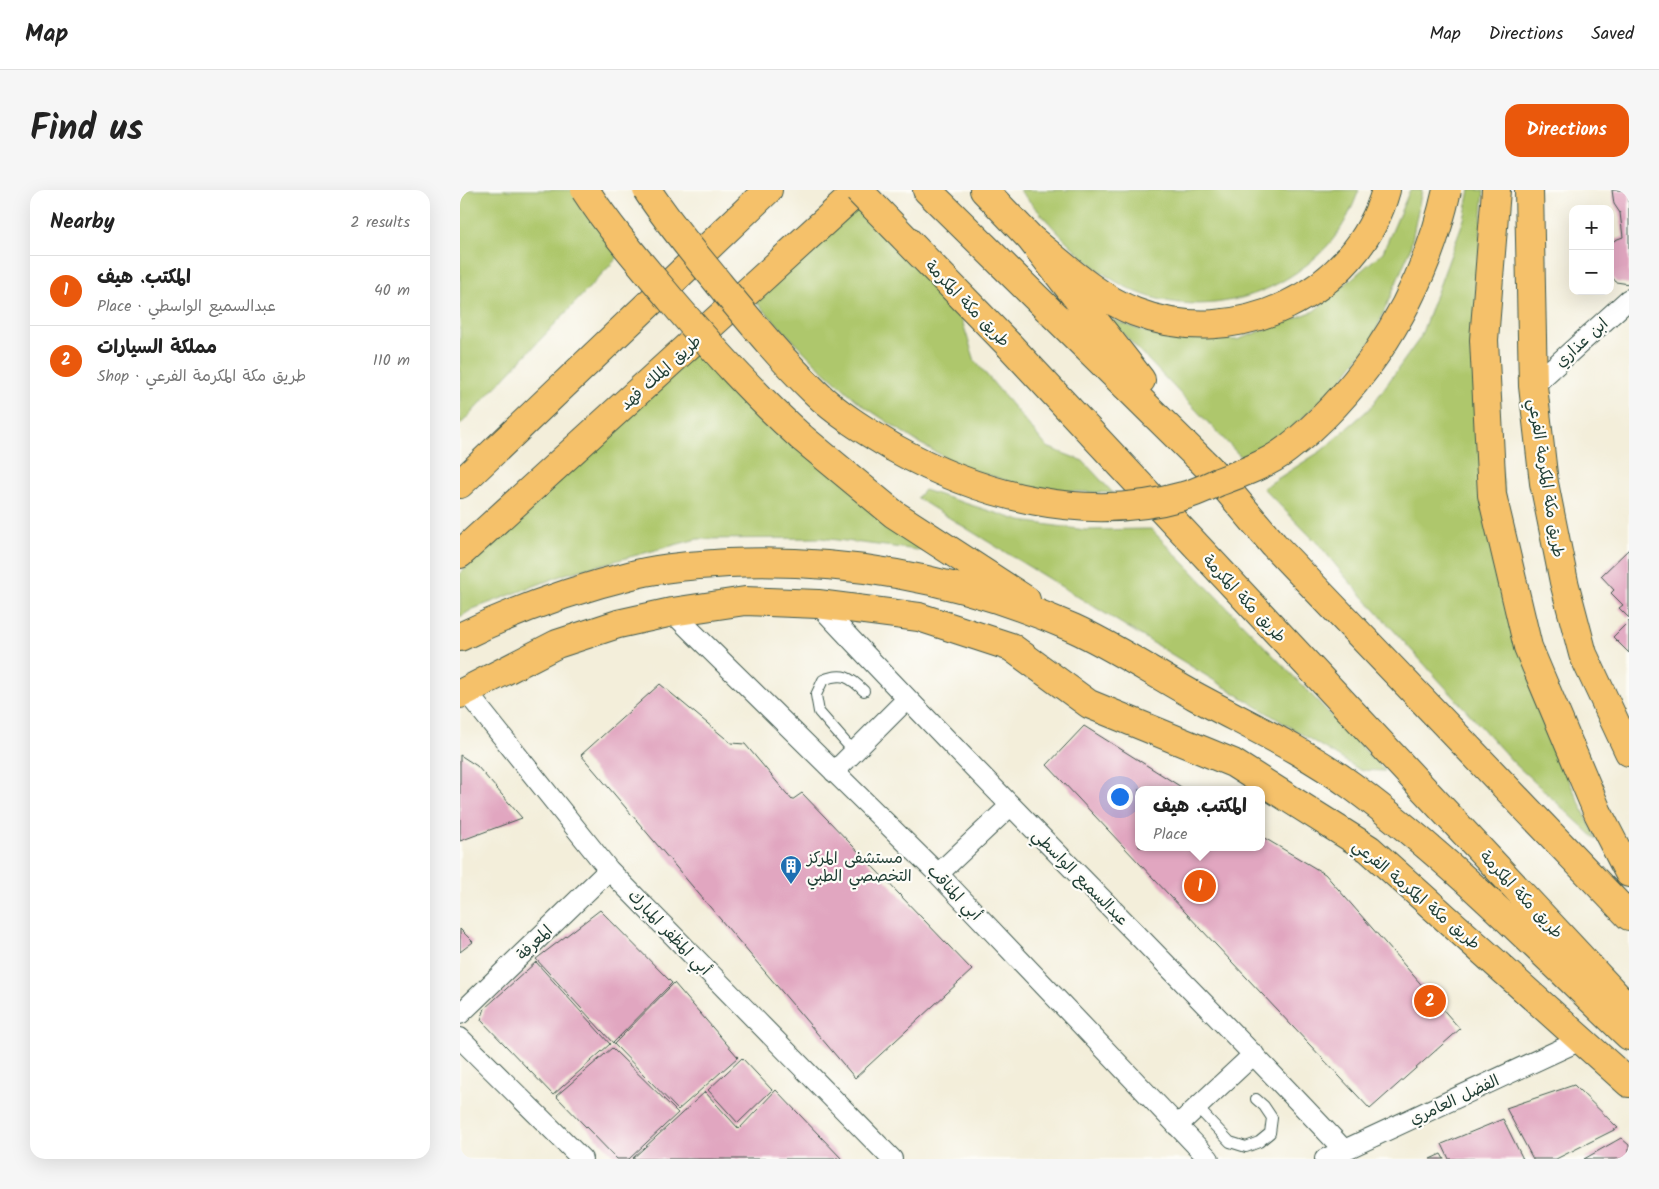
<!DOCTYPE html>
<meta charset="utf-8">
<style>
body{margin:0;font-family:Kalam,"Playpen Sans Arabic",sans-serif;background:#f6f6f6;color:#222}
.controls{position:absolute;right:15px;top:15px;display:grid;overflow:hidden;border-radius:10px;box-shadow:0 5px 20px #0002}
.controls button{width:45px;height:45px;display:grid;place-items:center;padding:0;border:0;border-bottom:1px solid #e0e0e0;background:#fff;color:#222;font:25px sans-serif}
.you{position:absolute;left:659px;top:606px;width:18px;height:18px;margin:-12px;border:4px solid #fff;border-radius:50%;background:#1a73e8;box-shadow:0 0 0 8px #1a73e833}
.badge{display:grid;place-items:center;width:32px;height:32px;border-radius:50%;background:#ea580c;color:#fff;font-size:16px;font-weight:700}
.pin{position:absolute;translate:-50% -50%;border:2px solid #fff;box-shadow:0 1px 5px #0006}
.popup{position:absolute;left:675px;top:596px;width:130px;height:65px;box-sizing:border-box;display:grid;place-content:center;border-radius:10px;background:#fff;filter:drop-shadow(0 1px 4px #0005);font-size:16px;white-space:nowrap;color:#767676}
.popup b{font-size:19px;color:#222}
.popup::after{content:'';position:absolute;left:50%;top:100%;margin-left:-10px;border:10px solid transparent;border-top-color:#fff}
.list{margin:0;padding:0;list-style:none}
h2{display:flex;justify-content:space-between;align-items:center;height:65px;margin:0;padding:0 20px;font-size:21px}
h2 small{font-size:16px;font-weight:400;color:#767676}
.list li{display:grid;grid-template-columns:32px 1fr auto;gap:15px;align-items:center;box-sizing:border-box;height:70px;padding:0 20px;border-top:1px solid #e0e0e0}
.list b{display:block;font-size:19px;white-space:nowrap}
.list p{margin:0;font-size:16px;white-space:nowrap;color:#767676}
.list em{font-size:16px;font-style:normal;color:#767676}
.map{position:relative;flex:none;width:1169px;height:969px;overflow:hidden;border-radius:15px}
header{display:flex;align-items:center;gap:30px;box-sizing:border-box;height:70px;padding:0 25px;background:#fff;border-bottom:1px solid #e0e0e0}
header strong{font-size:24px}
nav{display:flex;gap:28px;margin-inline-start:auto;font-size:18px}
.intro{display:flex;align-items:center;justify-content:space-between;box-sizing:border-box;height:120px;padding:0 30px}
h1{margin:0;font-size:35px}
.button{padding:12px 22px;border-radius:15px;background:#ea580c;color:#fff;font-size:18px;font-weight:700}
main{display:flex;gap:30px;padding:0 30px}
aside{flex:1;background:#fff;border-radius:15px;box-shadow:0 5px 20px #0002}
.map>svg:first-child{display:block}
</style>
<header>
<strong>Map</strong>
<nav><a>Map</a><a>Directions</a><a>Saved</a></nav>
</header>
<div class="intro"><h1>Find us</h1><a class="button">Directions</a></div>
<main>
<aside>
<h2>Nearby<small>2 results</small></h2>
<ul class="list">
<li><span class="badge">1</span><div><b>المكتب. هيف</b><p>Place · عبدالسميع الواسطي</p></div><em>40 m</em></li>
<li><span class="badge">2</span><div><b>مملكة السيارات</b><p>Shop · طريق مكة المكرمة الفرعي</p></div><em>110 m</em></li>
</ul>
</aside>
<div class="map">
<svg width="1169" height="969" viewBox="0 0 1169 969">
<rect width="100%" height="100%" fill="#fdfcf7"/>
<filter id="ink" filterUnits="userSpaceOnUse"><feTurbulence type="fractalNoise" baseFrequency=".02" numOctaves="2"/><feDisplacementMap in="SourceGraphic" scale="10" xChannelSelector="R" yChannelSelector="G"/><feConvolveMatrix kernelMatrix="1 2 1 2 8 2 1 2 1" color-interpolation-filters="sRGB"/></filter>
<filter id="wash" filterUnits="userSpaceOnUse"><feTurbulence type="fractalNoise" baseFrequency=".0096" numOctaves="4" result="noise"/><feDisplacementMap in="SourceGraphic" scale="20" xChannelSelector="R" yChannelSelector="G"/><feGaussianBlur stdDeviation="1.12" result="paint"/><feColorMatrix in="noise" values="0 0 0 0 0 0 0 0 0 0 0 0 0 0 0 0 0 1.4 0 .05"/><feComposite in="paint" operator="in"/></filter>
<g filter="url(#wash)">
<rect width="100%" height="100%" fill="#f3eeda"/>
<path fill="#aec76c" stroke="#668250" d="M0,0h113l45,67 -158,168z
M559,0h340c-7,19 -16,38 -29,53 -52,58 -138,80 -208,42 -41,-22 -72,-62 -103,-95z
M950,0h12l-12,60 -38,90 -36,47 -50,46 -45,24 -133,-139 51,19 78,3 77,-29 69,-59z
M1010,0h14l-8,101 57,401 23,61 41,87 -84,-78 -166,-183 -26,-32 -58,-59 58,-37 49,-43 50,-70 44,-119z
M400,18l100,106 15,47 72,86 36,14 30,32 -77,-3 -73,-23 -44,-24 -57,-38 -47,-42 -64,-66z
M232,159l55,52 195,152 -121,-15 -124,1 -131,35 -93,35 -13,8v-44z
M464,300l97,31 64,9 66,-1 234,242 -25,-1 -443,-272z"/>
<g id="blocks">
<path fill="#e1a6c0" d="M1152,0h17v94l-13,-2 -6,-8v-29l5,-5 8,-3 -3,-24 -6,-9z
M1169,359v69l-10,-10 4,-3 -12,-12 3,-3 -13,-14z
M1169,431v32l-16,-16z
M200,494l71,59 14,1 47,56 10,-7 170,177 -117,108 -274,-323z
M624,536l102,64h-47v57h122v-11l64,38 135,155 -90,80 -323,-344z
M0,565l17,11 45,52 -62,23z
M140,720l72,73 -59,60 -77,-84z
M0,739l13,13 -13,10z
M76,772l74,82 -57,51 -72,-75 4,-12z
M214,793l64,74 -60,53 -64,-66z
M152,858l66,65 -49,46h-12l-61,-63z
M282,868l30,32 -34,33 -30,-33z
M1114,895l44,43 -62,31h-23l-27,-51z
M316,900l66,69h-210l73,-67 34,37z
M1043,929l20,40h-74l-7,-15z
M1161,948l8,7v14h-45z
M981,964l3,5h-14z"/>
</g>
</g>
<g filter="url(#ink)">
<use href="#blocks" fill-opacity="0" stroke="#3f584d" stroke-width="1"/>
<g fill="none" stroke-linecap="round" stroke-linejoin="round">
<g stroke="#3f584d" stroke-width="12">
<path id="service" d="M394,562l-35,-40 -3,-17 7,-15c20,-8 27,-3 41,11
M737,917l33,35 16,5 13,-5 11,-9 2,-15 -8,-12 -8,-7"/>
</g>
<g stroke="#3f584d" stroke-width="22">
<path id="minor" d="M1073,196l96,-87
M358,414c172,185 353,361 526,546
M212,422l266,262 271,285
M5,500l144,180 283,289
M374,582l72,-72
M478,684l72,-68
M0,824l149,-144
M0,848l122,121
M717,936l77,-72
M865,969l258,-120"/>
</g>
<g stroke="#3f584d" stroke-width="30">
<path id="primary" d="M1069,0l4,196 11,97 20,99 19,72 46,98
M0,504l97,-50 61,-20 54,-12 73,-11 73,3 101,13 92,30 78,57 144,59 136,86 260,234"/>
</g>
<g stroke="#3f584d" stroke-width="30">
<path id="motorway" d="M467,0l282,278 65,77 355,371
M524,0l46,48 111,142
M1036,0l-12,150 8,155 36,152 70,166 31,60
M570,48c33,27 65,58 105,74 100,39 222,-17 251,-122
M550,156l619,663
M341,247l93,77 132,86
M0,294l308,-294
M0,364l399,-364
M0,447c55,-27 115,-48 176,-63 29,-7 62,-9 92,-11 119,-5 236,17 345,65 42,19 82,46 122,68 53,29 108,54 157,90 100,74 187,164 277,250"/>
</g>
<use href="#service" stroke="#fff" stroke-width="10"/>
<use href="#minor" stroke="#fff" stroke-width="20"/>
<use href="#primary" stroke="#f5c16b" stroke-width="28"/>
<use href="#motorway" stroke="#f5c16b" stroke-width="28"/>
<g stroke="#3f584d" stroke-width="30" stroke-linecap="butt">
<path id="motorway-bridge" d="M125,0c26,40 57,75 87,111 41,48 82,94 129,136
M187,0c22,34 48,64 73,95 30,36 61,74 94,106 23,23 53,41 80,57 86,48 191,76 289,48 12,-3 24,-9 35,-14 22,-8 50,-18 69,-33 35,-27 64,-59 89,-95 34,-50 58,-105 71,-164
M398,0l152,156"/>
</g>
<use href="#motorway-bridge" stroke="#f5c16b" stroke-width="28"/>
</g>
</g>
<defs>
<g id="building-pin" transform="scale(1.125)"><path d="M0 17L-7.5 6A9.5 9.5 0 1 1 7.5 6Z" fill="#1f6fb2" stroke="#fdfcf7"/><path d="M-4-6H4V6H1V3H-1V6H-4ZM-2.5-4.3h1.7v1.8h-1.7ZM.8-4.3h1.7v1.8H.8ZM-2.5-1h1.7V.8h-1.7ZM.8-1h1.7V.8H.8Z" fill="#fff"/></g>
</defs>
<g fill-rule="evenodd">
<use href="#building-pin" x="331" y="676"/>
</g>
<g text-anchor="middle" stroke-width="4.5" stroke-linejoin="round" paint-order="stroke">
<g font-size="16" fill="#1f3d34" stroke="#fdfcf7">
<text transform="translate(508 113) rotate(46)" y="6">طريق مكة المكرمة</text>
<text transform="translate(1121 152) rotate(-42)" y="6">ابن عذاري</text>
<text transform="translate(200 182) rotate(-42)" y="6">طريق الملك فهد</text>
<text transform="translate(1087 288) rotate(81)" y="6">طريق مكة المكرمة الفرعي</text>
<text transform="translate(785 408) rotate(47)" y="6">طريق مكة المكرمة</text>
<text transform="translate(621 687) rotate(45)" y="6">عبدالسميع الواسطي</text>
<text transform="translate(495 702) rotate(46)" y="6">أبي المناقب</text>
<text transform="translate(957 704) rotate(40)" y="6">طريق مكة المكرمة الفرعي</text>
<text transform="translate(1062 704) rotate(47)" y="6">طريق مكة المكرمة</text>
<text transform="translate(210 742) rotate(46)" y="6">أبي المظفر المبارك</text>
<text transform="translate(74 752) rotate(-44)" y="6">المعرفة</text>
<text transform="translate(994 909) rotate(-25)" y="6">الفضل العامري</text>
</g>
<g font-size="16" fill="#1f3d34" stroke="#fdfcf7" text-anchor="start">
<text x="347" y="673">مستشفى المركز<tspan x="347" dy="18">التخصصي الطبي</tspan></text>
</g>
</g>
</svg>
<div class="controls">
<button>+</button>
<button>−</button>
</div>
<div class="you"></div>
<div class="pin badge" style="left:740px;top:696px">1</div>
<div class="popup"><b>المكتب. هيف</b>Place</div>
<div class="pin badge" style="left:970px;top:811px">2</div>
</div>
</main>
